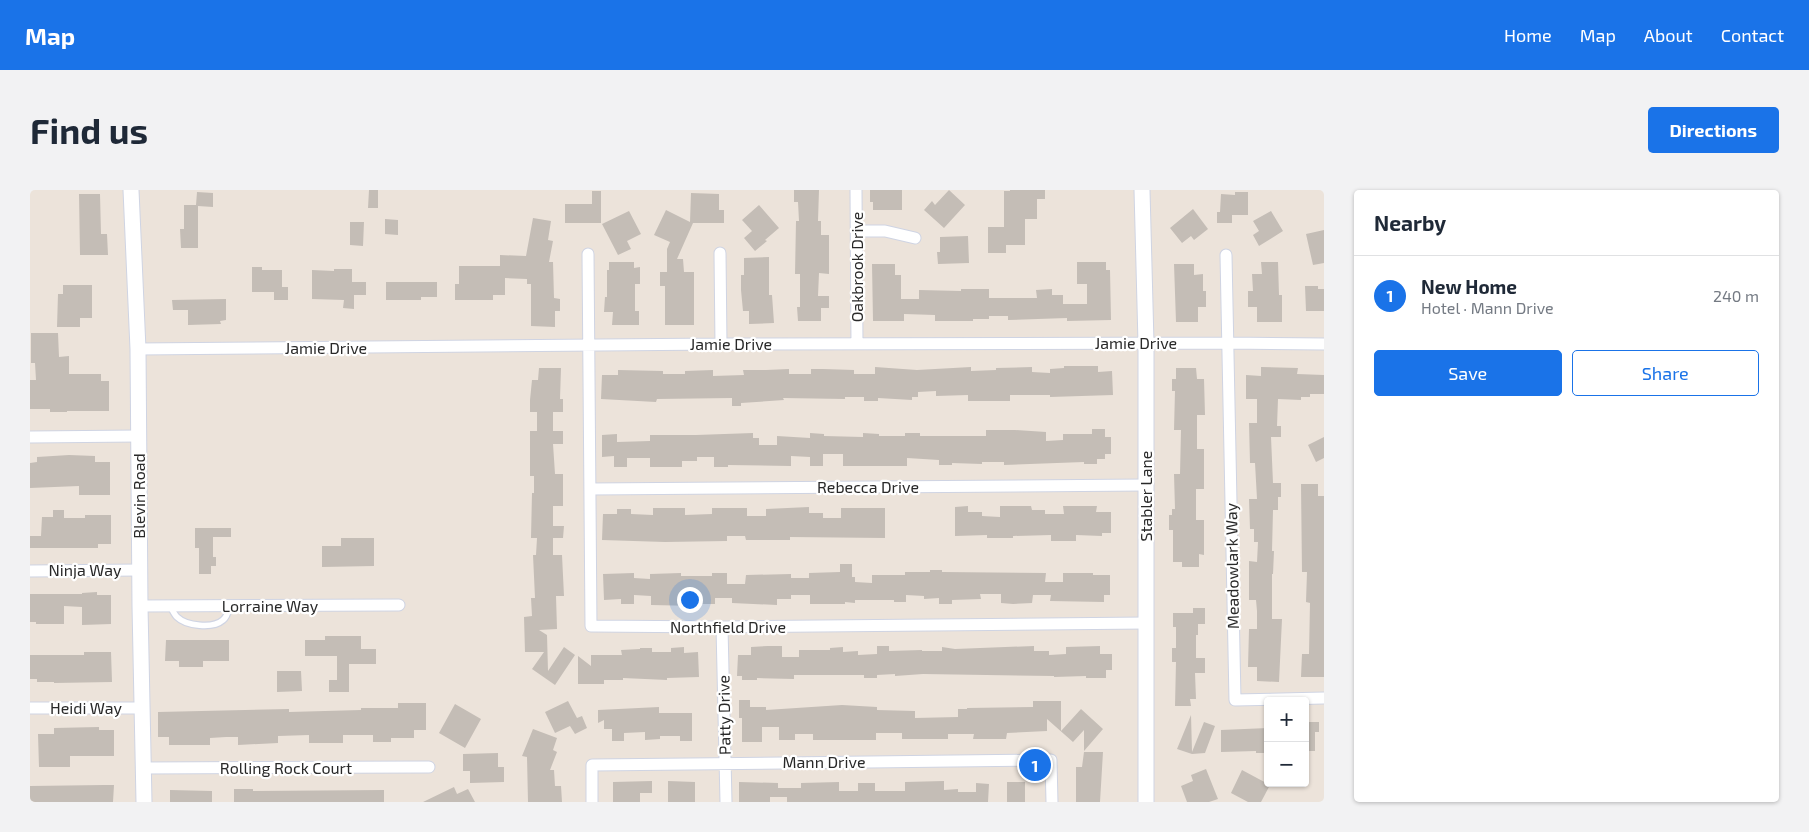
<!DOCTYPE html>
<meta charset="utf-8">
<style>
body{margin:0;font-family:"Exo 2",sans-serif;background:#f2f2f3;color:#1f2937}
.controls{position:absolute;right:15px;bottom:15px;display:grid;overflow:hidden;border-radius:5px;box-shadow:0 1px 4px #0004}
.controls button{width:45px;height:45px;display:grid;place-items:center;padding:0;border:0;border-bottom:1px solid #e0e1e3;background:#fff;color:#1f2937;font:25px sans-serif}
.you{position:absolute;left:659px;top:409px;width:18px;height:18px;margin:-12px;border:4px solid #fff;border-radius:50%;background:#1a73e8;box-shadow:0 0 0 8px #1a73e833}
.badge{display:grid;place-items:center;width:32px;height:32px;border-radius:50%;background:#1a73e8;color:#fff;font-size:16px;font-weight:700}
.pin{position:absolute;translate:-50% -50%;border:2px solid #fff;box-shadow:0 1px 5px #0006}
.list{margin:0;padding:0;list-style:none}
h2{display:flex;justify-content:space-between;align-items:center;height:65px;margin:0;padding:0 20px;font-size:21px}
h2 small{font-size:16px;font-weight:400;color:#747a83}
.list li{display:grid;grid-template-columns:32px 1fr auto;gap:15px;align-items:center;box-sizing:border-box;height:80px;padding:0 20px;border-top:1px solid #e0e1e3}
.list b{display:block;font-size:19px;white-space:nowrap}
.list p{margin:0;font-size:16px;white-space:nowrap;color:#747a83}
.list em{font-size:16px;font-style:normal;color:#747a83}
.actions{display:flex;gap:10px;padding:15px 20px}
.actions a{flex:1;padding:11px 0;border:1px solid #1a73e8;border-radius:5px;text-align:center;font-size:18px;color:#1a73e8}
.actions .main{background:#1a73e8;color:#fff}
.map{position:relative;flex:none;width:1294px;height:612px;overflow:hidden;border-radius:5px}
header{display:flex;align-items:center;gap:30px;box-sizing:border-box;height:70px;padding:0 25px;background:#1a73e8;color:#fff}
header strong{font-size:24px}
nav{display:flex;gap:28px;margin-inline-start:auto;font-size:18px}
.intro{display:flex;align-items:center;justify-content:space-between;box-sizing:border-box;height:120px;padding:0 30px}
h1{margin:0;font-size:35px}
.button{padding:12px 22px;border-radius:5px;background:#1a73e8;color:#fff;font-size:18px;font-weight:700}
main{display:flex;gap:30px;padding:0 30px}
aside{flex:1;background:#fff;border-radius:5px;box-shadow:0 1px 4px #0004}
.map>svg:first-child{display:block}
</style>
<header>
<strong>Map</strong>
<nav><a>Home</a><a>Map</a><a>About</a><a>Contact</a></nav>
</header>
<div class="intro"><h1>Find us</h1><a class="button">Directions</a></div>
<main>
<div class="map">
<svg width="1294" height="612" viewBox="0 0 1294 612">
<rect width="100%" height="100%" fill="#ece3da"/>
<path fill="#c4bdb6" d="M339,0h9v18h-10z
M764,0h25l-1,31h3v14h8v39l-10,-1 -1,23h11v12h-8v13h-23l-1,-14h3v-33h-5l1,-53h3l-1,-19h-4z
M840,0h32v20h-29v-8h-3z
M919,0l16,15 -21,23 -20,-18 8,-9 3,4z
M980,0h35v9h-8v20h-12v26h-19v8h-18v-26h16v-36h6z
M562,1h9v32h-36v-19h27z
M167,2l16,1v14l-15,-1v42h-17l-1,-19h4v-24h12z
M1205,2h13v23h-16v8h-15v-11h3l1,-18 14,1z
M661,3l28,1v16h5v13h-31l-16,36h6l1,13h10v53h-29v-39h-5v-14h7v-23l3,-7 -16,-7 12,-25 24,12z
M49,4h21l1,40h6l1,21h-28z
M729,15l20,23 -14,12 2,1 -12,10 -11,-13 8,-7 -10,-11z
M1163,19l15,20 -14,11 -3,-4 -9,7 -12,-15z
M599,21l12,23 -14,7 4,8 -13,6 -16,-31z
M1241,21l12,20 -24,15 -6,-11 6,-4 -6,-10z
M503,28l18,3 -3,19 5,1 -4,21h4l1,36 6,1v12h-5v16l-24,-1v-42h-4v-5l-22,-1v17h-12v5h-38v-16h4v-18h41v-11l26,1z
M355,29l13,1v15l-13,-1z
M320,32h14l-1,24 -13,-1z
M1294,40v33l-11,2 -7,-31z
M938,46l1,27 -31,1 -1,-12h3v-15z
M739,67v38h3l2,28 -25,1v-13h-6l-2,-21v-15h3v-17z
M579,72h25v6l6,-1v17h-5v27h4v14h-27l1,-13h-9l1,-15h2v-27h2z
M1047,72h29v8h4l1,50 -44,1v-3l-59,2v-4h-19v3h-16v2h-38v-6l-31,-1v7h-31l-1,-57h23v11h6v24h18v-9l42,1v-2h28v9h48l-1,-8 16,-1v6h11v9h24v-20h-10z
M1231,72h17l1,33h3v27h-25v-15h-9v-16h5l-1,-17h10z
M1144,74h20v11l9,-1v17h3v16h-8v15h-22z
M222,77h10v3h20v17h6v13h-14v-8h-22z
M304,79h18v13h14v13h-12v14l-11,-1 1,-8 -32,-1v-29l22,1z
M356,92h51v15h-16v3h-35z
M33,95h29v33h-12v9h-23l1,-33h5z
M1275,96h13v3h6v22h-18z
M196,109v21l-6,1 1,3 -33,1v-15h-15l-1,-10z
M1,143h27l1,24 10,-1v18h32v7h8v30h-42v1h-17v-3h-20v-29h6l-1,-17h-4z
M1034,176h34v6l14,-1 1,24 -63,2v-2h-40v6h-42v-6l-32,1v-5l-18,1v5h-6v3l-34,-2v3h-14v-4h-19v2l-62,-1 1,2 -43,3v3h-9v-8l-75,1 -1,3 -55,-3 1,-24h16v-5l45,1v3h22v-3l28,-1v6l31,-1 -1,-5h23l23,-1v5h22v-5h12l31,1v4h21v-7l42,3 54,-3v4l25,-1v-2l36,-1v5l18,1v-4l14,-1z
M1231,177l37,1 -1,6 27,1v19h-14v3h-9v3l-23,-1 -1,27h4v11h-10l2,46h8v14h-3v13h-5l-1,41h2l-1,23h-1v45h10l-3,63 -22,-1v-14h-9l1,-38h8v-18l-1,-11h-7v-39l8,1 1,-20h-4v-13h-4l-1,-30h8l-2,-36h-5l-1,-40h8v-24h-11v-24l15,1z
M509,178h22l-1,31h3v13h-10v19h10v13h-10l2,30h8v32h-10v20h11l-1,12h-10v17h9l2,41h-8l1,33 -18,1 8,5 1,36 16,-24 11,8 -20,30 -23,-16 12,-17h-19l-1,-35 8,-1 -1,-18h4l-2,-43h3l1,-17h-6l1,-45h2v-17h-4v-45h7v-19h-7v-12l2,-20h6z
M1146,178h20l1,11h7l1,36h-8v34h7v40h-8v31h8v35l-5,-1v13h-17v-5h-9v-32h-4v-15h3v-6h3l-1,-35h6l1,-44h-7l1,-39h-3v-12h4z
M1062,239h13v8h6v17h-6v5h-8v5h-13v-2l-80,3v-3h-22v2l-30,-1v2h-13v-5l-32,-2v8h-64v-12h-20v12h-13v-9l-19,-1v10l-63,-1v2h-14v-10h-17v4h-15v6h-32v-9h-23v9h-13v-11l-12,1v-22l15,-1v8l33,-1v-6h46l57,-2v5h6v7h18v-9l33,2v-5l14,1v2l39,1v-4l16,1v2h26v-3h15v3h66v-6h29l31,2v9l17,-1v-6h29z
M1294,247v21l-8,4 -8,-17z
M39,265l26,1v6h15v33h-31v-9l-49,2v-25l7,-1v-5z
M1271,294h17v12h6v181h-23l1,-23h7l1,-51 -4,-1 1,-30h-5z
M938,316v6h14v4l18,1v-11h31l1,4h13v4h19l-1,-8h34l-1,6h15v21h-9v3l-26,-1v6h-25v-6l-38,1v2h-26v-3l-32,1v-29z
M779,317v6h14v5h18v-10h44v30l-95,-1v3h-44l-1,-4h-18v5l-62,1 -63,-2 1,-26h14v-5h14v5l22,1v-7h32v7l27,-1v-6h35v8h19v-7z
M23,320h11v8h21v-3h26v29h-13v4h-68v-12h11l1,-19h11z
M165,338h36v9h-18v20h3v9h-5v8h-12v-26h-4z
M311,348h33v28l-52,1v-21h19z
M810,374h12v13h3v5l17,1v-8h33v-3h25v-2h12v2l104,1 -1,9h18v-9h30v2h17v20h-6v7l-54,-1 1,-6h-18l-1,8 -19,1 -12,-1v-9h-21l1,5 -29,1v4h-13v-6l-15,1v-3l-18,-1v7h-12v-2h-39v3l-10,-1v2h-35v-9h-19v4h-14v6l-45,-2v-5h-17v6h-18v2l-46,-1v-9l-17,-1v9h-13v-5l-17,1 -1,-26 31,-1v5l16,1v-5l31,-1v3h31v-3h15v11h18l1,-9 45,-1v4h18v-5l31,-1z
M67,402v3h14v29l-29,1v-18l-18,-1v18h-28v-2h-6v-28h52v-1z
M1163,418h12v16h-7v11h-2v23h9v15h-10l1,26h-6l1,7h-16l1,-44h-4v-14h4v-21h-3v-14h20z
M295,446h36v13h15v15h-27v28h-20v-12h8v-24h-32v-16h20z
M136,450h63v21h-26v6h-24v-6h-14z
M738,456h14v11h17v-7h31v-2l13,-1v5l15,-1v4l19,-1v-8h12v5l33,-1v1h20v-4l13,2 79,-3v5h15v4l17,-1v-7l34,-1v8h12v16h-6v8h-20v-2l-32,1v-1l-131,-2 -28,2v-2l-18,1v3h-13v-3h-70v4l-37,-1v2h-15v-4h-5l1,-21h13v-8z
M654,457v6l14,-1 1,25 -32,1v2l-44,-2v2h-19v4h-26v-28l13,10v-11h31l-1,-5 19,-1v-1h12v4h19v-4z
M54,462h27l1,30 -58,1v-1h-17v-3h-7v-24h54z
M247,481h24l1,20 -25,1z
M709,510h11v7h16v3l76,-5 35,2v3l38,1v7l43,-1v-8h9v-1l66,-1v-6h28v30l20,-22 22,20 -19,22v-21l-11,12 -26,-23v12l-40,2 -1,6h-33l1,-5h-26v5h-46v-6h-26v7h-63v-6h-18v6h-16v-13h-17v15h-20v-24h-3z
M538,511l9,17 5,-2 5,12 -12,6 -5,-8 -15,7 -10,-21z
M368,513h28v27h-12v8h-23v4h-18v-7h-30v8h-34v-8l-31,1v7l-40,2v-8h-12l-16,1v7h-41v-8h-11v-25l131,-3v3l72,-2v-2h37z
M425,514l26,15 -16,29 -26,-15z
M629,517v6h33v28h-12v-5h-20v3l-15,1v-8l-21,1v8h-12v-12h-8v-9l-6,3v-13z
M1161,525l1,37 12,-30 11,4 -10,27 -13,1 -15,-5z
M1275,532h14v10h-4v19h-10z
M69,537v3h15v26h-44v11h-31l-1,-33h16v-6z
M1238,538v25h-12v-2l-35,1v-22z
M503,539l24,9 -4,12 4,2 -7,18h4l1,16h6l1,16h-34l-1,-45 -5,-1z
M1054,562h19l-3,50h-24v-35h6z
M468,563v14h6v15l-34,1v-12h-7v-17z
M1176,579l12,30 -9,3h-22l-6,-16 12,-5 -2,-6z
M1212,580l28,15 -9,17h-13l-17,-9z
M622,591v12h-12v9h-27v-20z
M638,591l27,1v20h-27z
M914,591v9l14,-1v3h18v-9l13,1 -1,18h-201v-5h-17v5h-31v-20l39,1v5h23v-5l38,-1v9h19v-8h17v8h30v-9z
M977,592h18v20h-18z
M74,595h10l-1,17h-83v-16z
M424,597l3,7 11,-5 7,13h-52z
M204,599h19v2l131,-1v12h-150z
M140,600l42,1v11h-42z"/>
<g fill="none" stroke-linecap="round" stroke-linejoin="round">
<g stroke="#cfd4e3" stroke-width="8">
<path id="lane" d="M140,416c2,3 4,8 7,11 9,9 36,12 46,3 5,-4 5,-9 6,-14"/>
</g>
<g stroke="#cfd4e3" stroke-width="13">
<path id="street" d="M826,0l1,154
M827,41h28l30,7
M690,63l1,91
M558,64l3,372 131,1 424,-4
M1196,65l9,445 89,-2
M108,159l583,-5 507,-1 96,1
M0,247l109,-1
M560,299l556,-4
M0,381l110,-1
M110,416l259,-1
M692,437l4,175
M0,518h112
M113,578l286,-1
M562,612v-37l459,-5 1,42"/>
</g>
<g stroke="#cfd4e3" stroke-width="17">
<path id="secondary" d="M101,0l7,159 2,257 4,196
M1112,0l4,153v459"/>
</g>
<use href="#lane" stroke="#fff" stroke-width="5.5"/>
<use href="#street" stroke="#fff" stroke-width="11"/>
<use href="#secondary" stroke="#fff" stroke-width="15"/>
</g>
<g text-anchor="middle" stroke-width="4.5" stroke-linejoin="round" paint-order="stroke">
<g font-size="16" fill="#292929" stroke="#fff">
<text transform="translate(827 77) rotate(-90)" y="6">Oakbrook Drive</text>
<text x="1106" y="159">Jamie Drive</text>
<text x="701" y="160">Jamie Drive</text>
<text x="296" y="164">Jamie Drive</text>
<text x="838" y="303">Rebecca Drive</text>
<text transform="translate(109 306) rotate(-90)" y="6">Blevin Road</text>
<text transform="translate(1116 306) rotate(-90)" y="6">Stabler Lane</text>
<text transform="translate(1202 376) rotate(-91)" y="6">Meadowlark Way</text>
<text x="55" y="386">Ninja Way</text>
<text x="240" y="422">Lorraine Way</text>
<text x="698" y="443">Northfield Drive</text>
<text x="56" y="524">Heidi Way</text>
<text transform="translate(694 525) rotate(-91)" y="6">Patty Drive</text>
<text x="794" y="578">Mann Drive</text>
<text x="256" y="584">Rolling Rock Court</text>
</g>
</g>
</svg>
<div class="controls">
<button>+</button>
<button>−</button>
</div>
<div class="you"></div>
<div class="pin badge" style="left:1005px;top:575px">1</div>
</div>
<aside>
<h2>Nearby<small></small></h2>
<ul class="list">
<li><span class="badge">1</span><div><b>New Home</b><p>Hotel · Mann Drive</p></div><em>240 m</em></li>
</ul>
<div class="actions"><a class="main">Save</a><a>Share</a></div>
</aside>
</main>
